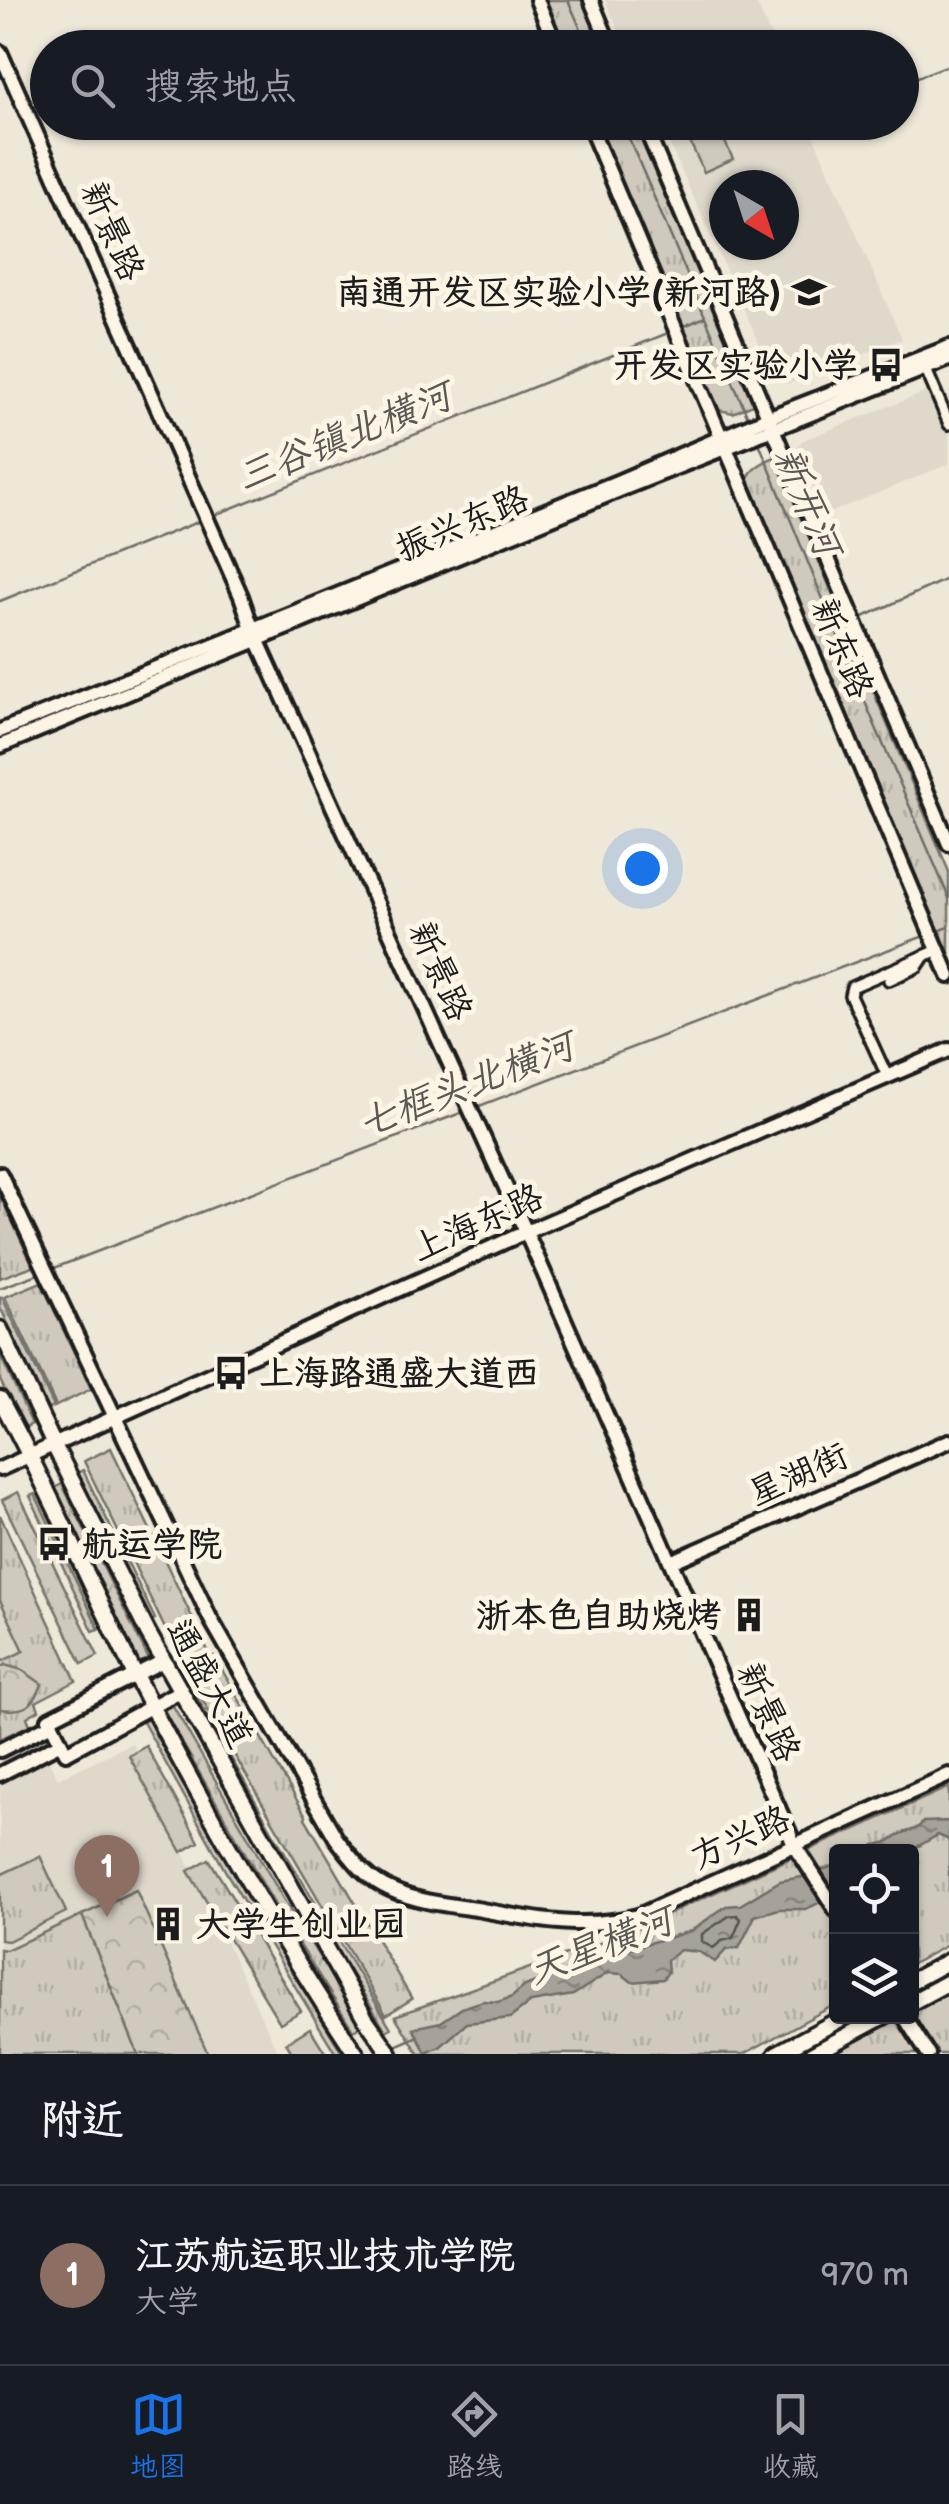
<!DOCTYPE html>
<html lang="zh">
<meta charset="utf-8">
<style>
body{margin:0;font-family:"Balsamiq Sans","LXGW WenKai TC",sans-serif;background:#242831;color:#f1f3f6}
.controls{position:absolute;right:30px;bottom:30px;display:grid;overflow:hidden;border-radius:10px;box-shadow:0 2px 8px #0004}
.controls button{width:90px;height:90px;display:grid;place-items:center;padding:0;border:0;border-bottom:2px solid #363941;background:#171b24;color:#f1f3f6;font:50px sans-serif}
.compass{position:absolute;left:709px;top:170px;width:90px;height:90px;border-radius:50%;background:#171b24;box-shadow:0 2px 8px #0004;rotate:141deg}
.you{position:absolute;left:642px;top:868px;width:35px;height:35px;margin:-25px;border:8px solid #fff;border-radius:50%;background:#1a73e8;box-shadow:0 0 0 15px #1a73e833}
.badge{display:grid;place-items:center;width:65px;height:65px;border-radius:50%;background:#1a73e8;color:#fff;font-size:32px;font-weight:700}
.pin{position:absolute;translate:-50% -82px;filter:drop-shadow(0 2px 5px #0008)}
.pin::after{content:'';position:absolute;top:52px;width:35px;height:30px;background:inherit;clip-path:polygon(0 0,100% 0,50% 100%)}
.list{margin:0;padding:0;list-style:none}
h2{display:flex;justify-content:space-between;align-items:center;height:130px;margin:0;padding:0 40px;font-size:42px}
h2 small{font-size:32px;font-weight:400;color:#9ea1a6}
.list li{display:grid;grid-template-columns:65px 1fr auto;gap:30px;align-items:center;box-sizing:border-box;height:180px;padding:0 40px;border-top:2px solid #363941}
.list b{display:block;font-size:38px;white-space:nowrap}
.list p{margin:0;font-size:32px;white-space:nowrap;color:#9ea1a6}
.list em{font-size:32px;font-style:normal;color:#9ea1a6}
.icon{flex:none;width:55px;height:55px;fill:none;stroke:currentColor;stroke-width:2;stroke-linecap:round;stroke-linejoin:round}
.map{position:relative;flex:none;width:949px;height:2054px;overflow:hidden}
.search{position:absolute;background:#171b24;box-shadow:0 2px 8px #0004;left:30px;right:30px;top:30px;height:110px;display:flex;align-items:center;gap:25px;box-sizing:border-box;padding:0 35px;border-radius:55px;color:#9ea1a6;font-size:38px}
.sheet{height:310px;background:#171b24}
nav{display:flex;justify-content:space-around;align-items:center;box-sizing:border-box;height:140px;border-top:2px solid #363941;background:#171b24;font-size:28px;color:#9ea1a6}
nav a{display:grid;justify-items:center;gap:5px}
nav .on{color:#1a73e8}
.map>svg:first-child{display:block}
</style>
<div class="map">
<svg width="949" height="2054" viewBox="0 0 949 2054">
<defs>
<pattern id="grass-tufts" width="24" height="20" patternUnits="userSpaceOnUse" patternTransform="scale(2.5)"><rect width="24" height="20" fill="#cfcabd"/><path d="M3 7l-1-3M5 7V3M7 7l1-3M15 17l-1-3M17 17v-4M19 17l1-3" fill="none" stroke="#b1ada2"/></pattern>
<pattern id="forest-crowns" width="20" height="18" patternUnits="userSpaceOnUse" patternTransform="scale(2.5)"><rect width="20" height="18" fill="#cfcabd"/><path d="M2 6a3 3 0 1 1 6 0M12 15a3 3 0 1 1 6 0" fill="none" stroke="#b1ada2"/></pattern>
<pattern id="water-ripples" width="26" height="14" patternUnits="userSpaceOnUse" patternTransform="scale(2.5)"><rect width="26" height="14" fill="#a7a299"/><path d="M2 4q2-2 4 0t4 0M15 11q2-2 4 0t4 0" fill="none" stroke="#87837c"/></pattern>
</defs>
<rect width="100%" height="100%" fill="#eee8d9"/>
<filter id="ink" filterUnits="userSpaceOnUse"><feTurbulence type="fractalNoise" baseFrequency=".01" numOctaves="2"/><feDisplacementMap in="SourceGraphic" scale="20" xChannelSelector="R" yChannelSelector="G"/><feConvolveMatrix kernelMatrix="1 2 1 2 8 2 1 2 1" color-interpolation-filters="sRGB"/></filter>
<g filter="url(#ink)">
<path fill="#ded9cb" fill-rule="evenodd" d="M605,0h150l21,47h-150z
M660,123h148l94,216 -115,45 -13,-8zM724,185h60v60h-60z
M936,388l13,31v45l-125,51 -26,-67 3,-7z
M0,1515l76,166 -40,21 3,8 -12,7 31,62 74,-36 147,311h-279z"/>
<path fill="url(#grass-tufts)" stroke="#76736c" stroke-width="2.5" d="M543,0h41l21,47h-42z
M594,123h43l117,272 -1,9 -20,9 -19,-4z
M772,458l4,1 173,413v87l-203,-474c2,-15 13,-20 26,-27z
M0,1195l33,71 -33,12z
M41,1282l50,107 -35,17 -51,-109z
M2,1297l52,110 -6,2 -48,-102v-9z
M0,1355l32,69 -9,4 -23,-48z
M111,1448l100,209 3,-1 92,160 -1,2 107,181 -26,16 -200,-343 -102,-211z
M83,1470l72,149 -6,3 -72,-149z
M62,1484l93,188 -9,4 -93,-187z
M18,1492l80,164 -16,8 -80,-164z
M35,1494l64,135 -6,2 -63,-135z
M0,1515l76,166 -40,21 3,8 -12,7 3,8 -30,14v-77l24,-11 -24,-51z
M196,1695l79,141 116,192 -5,3 -117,-193 -79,-140z
M172,1704l113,198 77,123 -9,5 -77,-123 -113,-198z
M148,1719l83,150 110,182 -5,3 -110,-182 -83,-150z
M146,1746l53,96 -17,10 -53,-96z
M949,1787v157l-37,20v-112h-76v152l-92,50h-325l-24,-38 219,-78z
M40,1856l26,56 -58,29 -8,-1v-65z
M209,1859l92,152 -21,12 -92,-152z
M82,1915l56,139h-138v-105l6,1z
M949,1992v62h-116l70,-37 9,-1v-4z
M310,2028l16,26h-33l-7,-11z"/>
<path fill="url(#forest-crowns)" stroke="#76736c" stroke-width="2.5" d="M5,1665l17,5 20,14c-8,23 -18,28 -42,25v-41z
M136,1890l72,164h-70l-56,-139z"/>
<path fill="#cfcabd" stroke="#76736c" stroke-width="2.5" d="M687,123h29l17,36 -29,13 -22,-47z"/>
<path fill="url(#water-ripples)" stroke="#6f6c67" stroke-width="2.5" d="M949,1821v19l-11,-5 -28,16h-41l6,-6c17,-2 15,-7 28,-12 10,-4 13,-2 20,-11z
M836,1865v30l-30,14h-27l-24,7 -16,32 -13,2 -11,12 -16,-10 -19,-2 -13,10 1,12 -5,7 -31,3 -10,-8 -14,-1 -35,22 -42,7 -21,16 -43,5 -27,24 -14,6 -13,-25 28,-6 21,-14 21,-7 15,1 14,-5 13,-11 25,-10 26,-4 34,-20 21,-4 60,-17 35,-25 14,-1 40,-24 22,-4z"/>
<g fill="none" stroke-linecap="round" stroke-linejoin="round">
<path stroke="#54524e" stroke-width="2.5" d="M729,1916l8,-1 4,4 -8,19 -11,3 -9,7 -11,-6v-8z"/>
<path stroke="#6f6c67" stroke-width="2.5" d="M568,0l21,48
M902,83l47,-18
M622,122l128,300
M680,328l25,-11
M757,438l111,271 81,189
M212,516l461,-185
M0,601l200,-80
M859,619l90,-41
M836,629l16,-7
M936,932l13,-5
M474,1108l450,-172
M49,1270l417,-159
M0,1288l41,-15
M393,2047l25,-11"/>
<g stroke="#1c1c1c" stroke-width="16">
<path id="street" d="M925,367l24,57
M889,980l28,-13 6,-9
M887,1076l-37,-81 2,-8 86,-37"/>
</g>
<g stroke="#1c1c1c" stroke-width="20">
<path id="secondary" d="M537,0l20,48
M591,0l20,48
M0,52l241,544 11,32 274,604 269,614 41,64
M588,122l361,854
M643,122l306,722
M0,731l617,-249 150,-64 182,-71
M0,746l627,-259 322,-128
M0,1174l210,444 126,220c17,22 30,41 56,52 26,12 57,15 84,19 56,10 106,22 162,7l311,-141
M0,1469l526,-237 423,-182
M671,1562l278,-121
M163,1661l-114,58 17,34 114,-62
M0,1750l52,-26
M0,1774l61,-31
M904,2016l24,38"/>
</g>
<g stroke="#1c1c1c" stroke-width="21">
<path id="primary" d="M0,1329l54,116 94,188 217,385 25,36
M0,1399c54,98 96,202 148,301 63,120 132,240 208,354
M912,1981l37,-20
M912,2002l37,-20
M776,2054l70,-38
M813,2054l71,-38"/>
</g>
<use href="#street" stroke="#fcf5e5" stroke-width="9"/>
<use href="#secondary" stroke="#fcf5e5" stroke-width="12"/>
<use href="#primary" stroke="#fcf5e5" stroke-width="14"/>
</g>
</g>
<defs>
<g id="school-bare" transform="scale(2.7)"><path d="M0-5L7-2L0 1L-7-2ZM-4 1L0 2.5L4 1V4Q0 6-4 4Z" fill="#1c1c1c" stroke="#fcf5e5" stroke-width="2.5" paint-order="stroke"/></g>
<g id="bus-bare" transform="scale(2.7)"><path d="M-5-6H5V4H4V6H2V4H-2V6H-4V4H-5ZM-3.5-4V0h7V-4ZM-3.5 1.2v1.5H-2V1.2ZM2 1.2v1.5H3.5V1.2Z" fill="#1c1c1c" stroke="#fcf5e5" stroke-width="2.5" paint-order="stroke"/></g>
<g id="building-bare" transform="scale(2.7)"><path d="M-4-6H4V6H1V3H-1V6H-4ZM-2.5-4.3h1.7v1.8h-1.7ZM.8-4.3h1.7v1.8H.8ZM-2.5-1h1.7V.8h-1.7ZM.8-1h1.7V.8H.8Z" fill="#1c1c1c" stroke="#fcf5e5" stroke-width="2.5" paint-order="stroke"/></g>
</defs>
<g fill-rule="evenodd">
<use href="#school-bare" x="809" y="292"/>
<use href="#bus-bare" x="886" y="365"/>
<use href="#bus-bare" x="231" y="1373"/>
<use href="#bus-bare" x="54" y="1544"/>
<use href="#building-bare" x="749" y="1615"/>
<use href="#building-bare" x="168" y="1924"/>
</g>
<g text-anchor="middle" stroke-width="10" stroke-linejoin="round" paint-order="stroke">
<g font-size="35" fill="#1c1c1c" stroke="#fcf5e5">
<text transform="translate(113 231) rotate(66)" y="12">新景路</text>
<text transform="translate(462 523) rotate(-23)" y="12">振兴东路</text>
<text transform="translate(843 648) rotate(67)" y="12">新东路</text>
<text transform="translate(441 971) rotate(66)" y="12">新景路</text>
<text transform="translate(477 1222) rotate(-24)" y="12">上海东路</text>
<text transform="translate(798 1474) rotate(-24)" y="12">星湖街</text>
<text transform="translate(210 1683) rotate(61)" y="12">通盛大道</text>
<text transform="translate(769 1712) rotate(66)" y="12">新景路</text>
<text transform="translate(740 1837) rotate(-24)" y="12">方兴路</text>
</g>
<g font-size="35" font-weight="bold" fill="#1c1c1c" stroke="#fcf5e5" text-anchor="end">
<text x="781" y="304">南通开发区实验小学(新河路)</text>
<text x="858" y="377">开发区实验小学</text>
<text x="259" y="1385" text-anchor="start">上海路通盛大道西</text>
<text x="82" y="1556" text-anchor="start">航运学院</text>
<text x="721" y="1627">浙本色自助烧烤</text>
<text x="196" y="1936" text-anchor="start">大学生创业园</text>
</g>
<g font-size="38" font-style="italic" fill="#5b5854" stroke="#fcf5e5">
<text transform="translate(344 436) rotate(-22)" y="13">三谷镇北横河</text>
<text transform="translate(808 501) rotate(67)" y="13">新开河</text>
<text transform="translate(466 1084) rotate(-21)" y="13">七框头北横河</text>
<text transform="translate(600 1945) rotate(-21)" y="13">天星横河</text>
</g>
</g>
</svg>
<div class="controls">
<button><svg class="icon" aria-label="locate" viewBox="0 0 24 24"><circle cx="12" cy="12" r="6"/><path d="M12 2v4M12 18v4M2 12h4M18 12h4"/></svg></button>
<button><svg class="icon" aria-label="layers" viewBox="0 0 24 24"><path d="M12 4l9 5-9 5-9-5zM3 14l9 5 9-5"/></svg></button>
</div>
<svg class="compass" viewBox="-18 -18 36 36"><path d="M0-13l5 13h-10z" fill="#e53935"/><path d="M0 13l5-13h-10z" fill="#9ea1a6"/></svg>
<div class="you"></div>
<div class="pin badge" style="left:107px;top:1917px;background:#8d6e63">1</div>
<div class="search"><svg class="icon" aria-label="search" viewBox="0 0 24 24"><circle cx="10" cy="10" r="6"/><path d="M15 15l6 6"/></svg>搜索地点</div>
</div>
<section class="sheet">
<h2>附近<small></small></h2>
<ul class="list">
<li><span class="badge" style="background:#8d6e63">1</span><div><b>江苏航运职业技术学院</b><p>大学</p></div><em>970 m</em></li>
</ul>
</section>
<nav>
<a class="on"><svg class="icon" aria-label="map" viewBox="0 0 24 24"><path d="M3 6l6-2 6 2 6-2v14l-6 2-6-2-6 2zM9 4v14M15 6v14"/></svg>地图</a>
<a><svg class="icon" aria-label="directions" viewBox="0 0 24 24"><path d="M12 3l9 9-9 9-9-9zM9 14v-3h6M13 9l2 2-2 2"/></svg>路线</a>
<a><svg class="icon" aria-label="saved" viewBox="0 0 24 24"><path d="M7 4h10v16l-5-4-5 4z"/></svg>收藏</a>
</nav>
